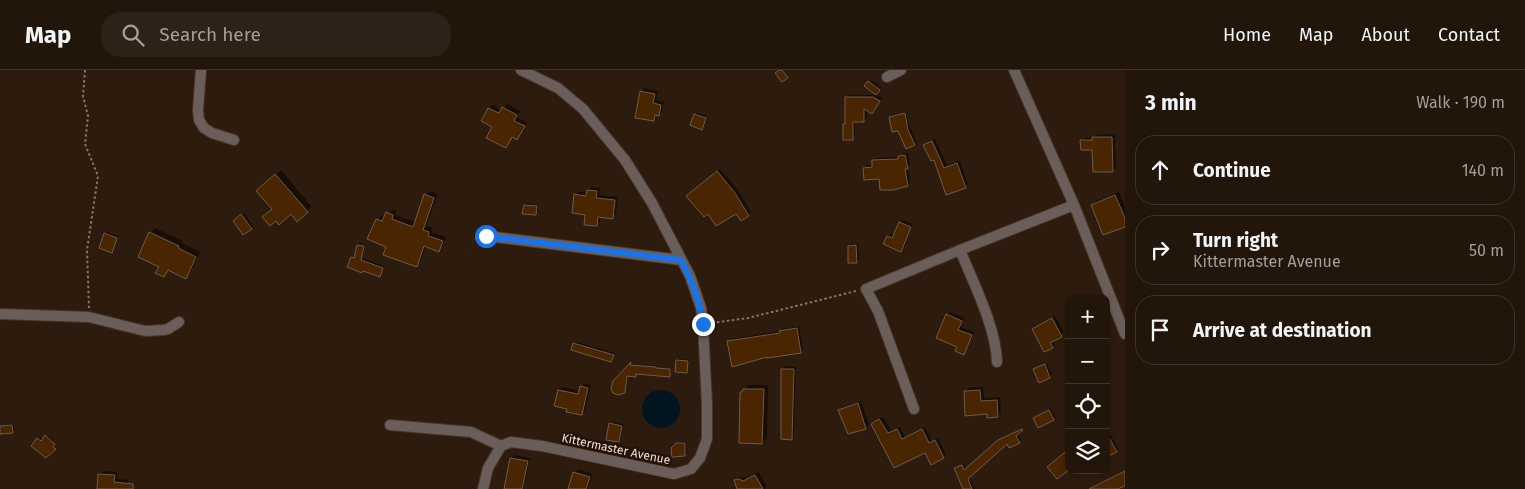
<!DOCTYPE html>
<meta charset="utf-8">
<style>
body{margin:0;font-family:"Fira Sans",sans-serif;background:#2e2218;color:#f1f3f6}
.controls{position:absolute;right:15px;bottom:15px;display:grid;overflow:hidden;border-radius:10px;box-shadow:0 2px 8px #0003}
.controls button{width:45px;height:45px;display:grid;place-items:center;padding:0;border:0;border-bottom:1px solid #3f342b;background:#22150a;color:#f1f3f6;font:25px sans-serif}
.stop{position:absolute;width:15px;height:15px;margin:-11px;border:4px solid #1a73e8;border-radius:50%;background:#fff}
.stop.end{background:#1a73e8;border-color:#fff;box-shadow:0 1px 5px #0008}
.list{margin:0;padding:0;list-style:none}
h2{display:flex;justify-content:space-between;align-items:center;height:65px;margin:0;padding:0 20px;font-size:21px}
h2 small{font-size:16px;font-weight:400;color:#a29f9c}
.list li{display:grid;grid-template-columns:32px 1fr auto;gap:15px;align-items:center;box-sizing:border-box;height:70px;margin:0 10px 10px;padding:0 10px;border:1px solid #3f342b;border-radius:20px}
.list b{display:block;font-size:19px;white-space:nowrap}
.list p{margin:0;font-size:16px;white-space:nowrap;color:#a29f9c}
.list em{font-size:16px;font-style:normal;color:#a29f9c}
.icon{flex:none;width:28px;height:28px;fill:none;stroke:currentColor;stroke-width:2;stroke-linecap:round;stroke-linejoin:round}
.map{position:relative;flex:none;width:1125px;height:419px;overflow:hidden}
header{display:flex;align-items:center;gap:30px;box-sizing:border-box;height:70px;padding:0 25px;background:#22150a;border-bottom:1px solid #3f342b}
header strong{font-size:24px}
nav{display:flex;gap:28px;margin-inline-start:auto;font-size:18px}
.search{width:350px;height:45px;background:#2e2218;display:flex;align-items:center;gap:12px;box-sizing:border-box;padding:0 18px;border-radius:20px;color:#a29f9c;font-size:19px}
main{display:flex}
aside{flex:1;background:#22150a}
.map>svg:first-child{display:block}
</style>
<header>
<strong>Map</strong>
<div class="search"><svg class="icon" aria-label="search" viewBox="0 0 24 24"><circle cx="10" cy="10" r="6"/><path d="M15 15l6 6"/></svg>Search here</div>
<nav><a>Home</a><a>Map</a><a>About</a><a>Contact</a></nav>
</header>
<main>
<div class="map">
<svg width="1125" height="419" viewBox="0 0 1125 419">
<rect width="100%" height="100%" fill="#2d1c0d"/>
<path fill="#01141f" d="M642 339a19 19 0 1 1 38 0a19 19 0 1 1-38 0Z"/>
<path fill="#0007" d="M871,10l10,7 -3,5 -12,-6z
M644,18l14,3 -2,9 8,2 -2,9 -3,4h-2l-3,5 -13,-28z
M849,25h27l6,3 -10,14 -5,-3v9l-3,3h-9v14l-3,3 -8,-13 2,-2v-25z
M507,34l13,7 -3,6 10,6 -6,12 -4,4 -4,-3 -8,11 -11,-21 -11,-6 9,-15 10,5z
M906,42l4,16 7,14 -10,5 -8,-18 -9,-12 2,-2z
M697,43l10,3 -5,12 -7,-13z
M1115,64l1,34 -3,3 -20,-23 -11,-7 3,-3 8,-1 3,-2z
M935,69l12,26 13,-4 8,23 -3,3 -18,7 -13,-35 -9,-14z
M908,83l2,12 -2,2 2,15 -2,3 -27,-7 -17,-10 3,-3h7l-1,-4 3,-3 23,-1 3,-3z
M720,99l18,21 13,22 -3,3 -12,-3h-27l-18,-19z
M281,100l31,37 -15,13 -6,-7 -18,-4 -11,-23z
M591,117l9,1 -1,7 19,2 -2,17 -4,3 -12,-1v5l-4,4 -10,-11 -11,-19 3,-3 10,1z
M430,121l8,3 -12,32 7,2 -2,4 15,5 -3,9 -4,4 -13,-4 -6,16 -4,4 -29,-19 -10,-27 5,-5 4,2 6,-8 5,2 -2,4 21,7 9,-27z
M1119,122l6,15v18l-33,-20 3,-3z
M527,133l11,2v7l-3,2 -10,-9z
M244,143l9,13 -2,2 -15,-9z
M903,150l10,4 -9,23 -4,3 -12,-14 3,-3 4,2 5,-12z
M155,158l28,13 -1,2 18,9 -10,21 -4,4 -17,-7 -5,6 -4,-10 -20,-10 10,-23z
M107,162l11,4 -7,15 -6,-17z
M360,173l5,2 -3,13 22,8 -5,10 -30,-9 3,-10 4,-1 2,-11z
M851,174h7l1,16 -2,2 -8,-16z
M950,242l14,6 -4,9 14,5 -8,18 -3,3 -5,-7 -11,-31z
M1055,246l9,16 -11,8 2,3 -3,3 -19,-17 4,-3z
M799,256l4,23 -3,3 -71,-11 2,-2 50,-8 2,-2z
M576,272l39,11 -2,6 -2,2 -37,-17z
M679,289l10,1 -1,10 -2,2 -9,-11z
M1047,293l5,12 -2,2 -15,-8z
M631,294l26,2v2h14l-1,6 -1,1 -32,-2 -2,3 -7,-1 -2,15 -2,2 -10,-10z
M785,296l11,1 -2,69 -3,3 -9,-70z
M584,313l7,2 -6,26 -4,3 -22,-24 4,-3 17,4 1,-4z
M748,315h20l-1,53 -5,5 -18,-53z
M983,317l1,11 16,-1 1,16 -3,3 -10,-3 -23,-21 3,-4z
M861,331l8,23 -3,4 -17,5 -10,-22 3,-4z
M1051,339l4,8 -2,2 -16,-3z
M883,347l9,14 8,-4 5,10 20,-10 7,14 6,-3 8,16 -3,3 -18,-5 -30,15 -19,-46z
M612,352l12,2 -3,15 -2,2 -9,-17z
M13,354l1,5 -2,2 -12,2 1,-8z
M1024,358l-6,5 3,7 -2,2h-11l-39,34 6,13h-12l-7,-21 8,-4 2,5 36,-31z
M1110,364l8,15 -2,2 -10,-15z
M47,365l8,7 -2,3 3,2 -10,10 -13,-11 7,-9 3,3z
M686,371l1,11 -2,2 -11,-7 5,-5z
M514,385l16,3 -7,31h-18l6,-31z
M578,399l15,5 -6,15h-18l5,-16z
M1125,400v14l-11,5h-26z
M103,401l14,1v7l11,1 -1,9h-29l2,-15z
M759,402l7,13 -1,4h-27l-3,-8 4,-4h4l4,1z"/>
<path fill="#492502" stroke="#705a4a" d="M780,0h2l6,8 -6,4 -7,-9z
M868,11l12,9 -4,5 -12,-9z
M640,21l15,3 -2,9 8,2 -2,11 -4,-1 -1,6 -19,-3z
M845,27h28l7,4 -8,13 -8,-5v13h-11v18h-10v-16h2z
M502,37l15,8 -3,6 11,5 -8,14 -5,-3 -6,11 -20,-10 6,-11 -11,-6 7,-13 11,5z
M905,43l3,17 7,15 -9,4 -8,-18 -6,1 -3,-15z
M694,44l12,4 -4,12 -12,-5z
M1092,67h20l1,35h-20l-1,-22h-11l-1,-10h12z
M932,71l12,27 13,-5 9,25 -20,7 -12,-35 -3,1 -8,-16z
M905,85l3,14h-3l3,17 -15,4h-13l-1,-11 -15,1 -1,-12 9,-1v-7l26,-1v-3z
M717,101l18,22 14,23 -8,5 -5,-7 -20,12 -8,-12 -4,3 -18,-21z
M275,104l33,38 -11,10 -6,-8 -12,11 -3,-4 -6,5 -8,-9 10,-8 -16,-18z
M587,120l10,1 -1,7 19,2 -2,19 -15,-2 -1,9 -13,-1 1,-10 -13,-2 2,-19 12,2z
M424,124l10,4 -11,32 6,2 -1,4 15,5 -4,11 -15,-6 -7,21 -34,-12 3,-8 -19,-8 9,-20 6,2 4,-9 7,3 -1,4 21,8z
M1115,125l10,23v9l-22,8 -12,-30z
M524,135l13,1 -1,9 -14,-1z
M241,144l11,15 -9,6 -10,-14z
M899,152l12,5 -10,25 -18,-8 4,-8 5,2z
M149,162l30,14 -1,2 18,9 -10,22 -18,-9 -4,7 -9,-4 4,-6 -21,-10z
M104,163l13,5 -5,15 -13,-5z
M357,175l7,1 -3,14 22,8 -3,9 -17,-6 -1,2 -15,-6 4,-10 3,1z
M856,175l1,18h-9v-17z
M946,244l16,7 -4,9 14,5 -8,20 -9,-4 2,-4 -21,-9z
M1052,248l10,19 -12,6 3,5 -9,4 -12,-23z
M797,258l4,25 -20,3 -14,2v-1l-35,10 -5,-26 53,-8 -1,-2z
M573,273l41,12 -3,7 -40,-12z
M676,290l12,1 -1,12 -12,-1z
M631,292l-1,3 26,2v1l14,1v8l-34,-3v3l-9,-1 -2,17 -7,2 -5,-2 -2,-4 2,-8z
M1045,294l5,14 -11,5 -6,-14z
M781,299h13l-2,71 -11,-1z
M580,316l8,2 -6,27 -16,-3 1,-3 -13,-3 4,-16 20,4z
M743,319h21l-2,55 -23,-1 1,-51h2z
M980,320l1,11 16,-1 1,17 -11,1v-4l-22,2 -1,-25z
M858,333l8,26 -18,5 -10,-24z
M1049,340l5,10 -16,8 -5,-10z
M879,349l9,14 9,-4 5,10 20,-10 7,14 6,-3 9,18 -13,7 -6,-12 -31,15 -23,-44z
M609,353l13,3 -3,16 -13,-2z
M12,355l1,8 -13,1v-8z
M1022,359l1,1 -7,6 4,7 -11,5 -2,-4 -39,35 4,10h-9l-9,-21 8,-3 2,5 34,-30z
M1106,362l11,20 -11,5z
M45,365l10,9 -2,3 3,2 -10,9 -15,-12 6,-8 4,3z
M676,373h9v13l-13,1 -1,-9z
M1069,379v21l-12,9 -10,-12z
M510,388l18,3 -6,28h-18z
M1125,401v15l-8,3h-28z
M573,402l17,5 -4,12h-18z
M98,404l17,1 -1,7 19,2v5h-36z
M755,405l8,14h-26l-3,-9 5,-1 4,2z"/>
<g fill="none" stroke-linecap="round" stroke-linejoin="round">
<g stroke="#483729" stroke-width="12">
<path id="minor" d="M201,0l-3,40 1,10 5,8 8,5 22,7
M1014,0l60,135 51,129
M887,7l14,-7
M487,166l194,24
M960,180c13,32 36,77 37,112
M0,244l89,3 56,14 18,-1 5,-1 11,-7
M914,339l-36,-98 -12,-22 94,-39 114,-45
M390,355l81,7 30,14
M483,419l5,-21 13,-22 10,-4 31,4 132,28 17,-5 9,-11 7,-19v-34l-4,-81 -2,-16 -11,-32 -38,-73 -27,-43 -42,-51 -25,-21 -37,-18"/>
</g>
<path stroke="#857669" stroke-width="2" stroke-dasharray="2.5 2.5" stroke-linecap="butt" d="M85,0l-2,26 5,20 -3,28 13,32 -11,74 2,58
M712,253l36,-5 108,-27"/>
<use href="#minor" stroke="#6a5e5a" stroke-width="10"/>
</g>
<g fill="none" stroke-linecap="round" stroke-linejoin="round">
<path stroke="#1a73e8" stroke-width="6" d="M486,166l195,24c11,21 19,41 22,64"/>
</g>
<g text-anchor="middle" stroke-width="5" stroke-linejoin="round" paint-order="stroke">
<g font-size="12" fill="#ede0d7" stroke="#231205">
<text transform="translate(616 379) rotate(12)" y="4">Kittermaster Avenue</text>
</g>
</g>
</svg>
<div class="controls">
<button>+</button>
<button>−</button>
<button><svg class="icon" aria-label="locate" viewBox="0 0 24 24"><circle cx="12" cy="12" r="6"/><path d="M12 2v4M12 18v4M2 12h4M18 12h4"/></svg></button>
<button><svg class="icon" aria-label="layers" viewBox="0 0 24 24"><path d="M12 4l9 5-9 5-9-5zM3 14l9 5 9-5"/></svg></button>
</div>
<div class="stop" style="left:486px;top:166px"></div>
<div class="stop end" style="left:703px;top:254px"></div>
</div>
<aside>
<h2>3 min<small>Walk · 190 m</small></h2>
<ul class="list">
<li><svg class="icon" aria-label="ahead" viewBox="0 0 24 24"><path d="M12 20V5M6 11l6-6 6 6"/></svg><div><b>Continue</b></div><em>140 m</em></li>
<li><svg class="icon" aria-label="right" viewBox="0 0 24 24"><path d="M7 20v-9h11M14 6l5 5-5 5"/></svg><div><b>Turn right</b><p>Kittermaster Avenue</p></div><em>50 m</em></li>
<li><svg class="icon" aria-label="arrive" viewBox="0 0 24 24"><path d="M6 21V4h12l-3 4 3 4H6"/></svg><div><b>Arrive at destination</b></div></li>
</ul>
</aside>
</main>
